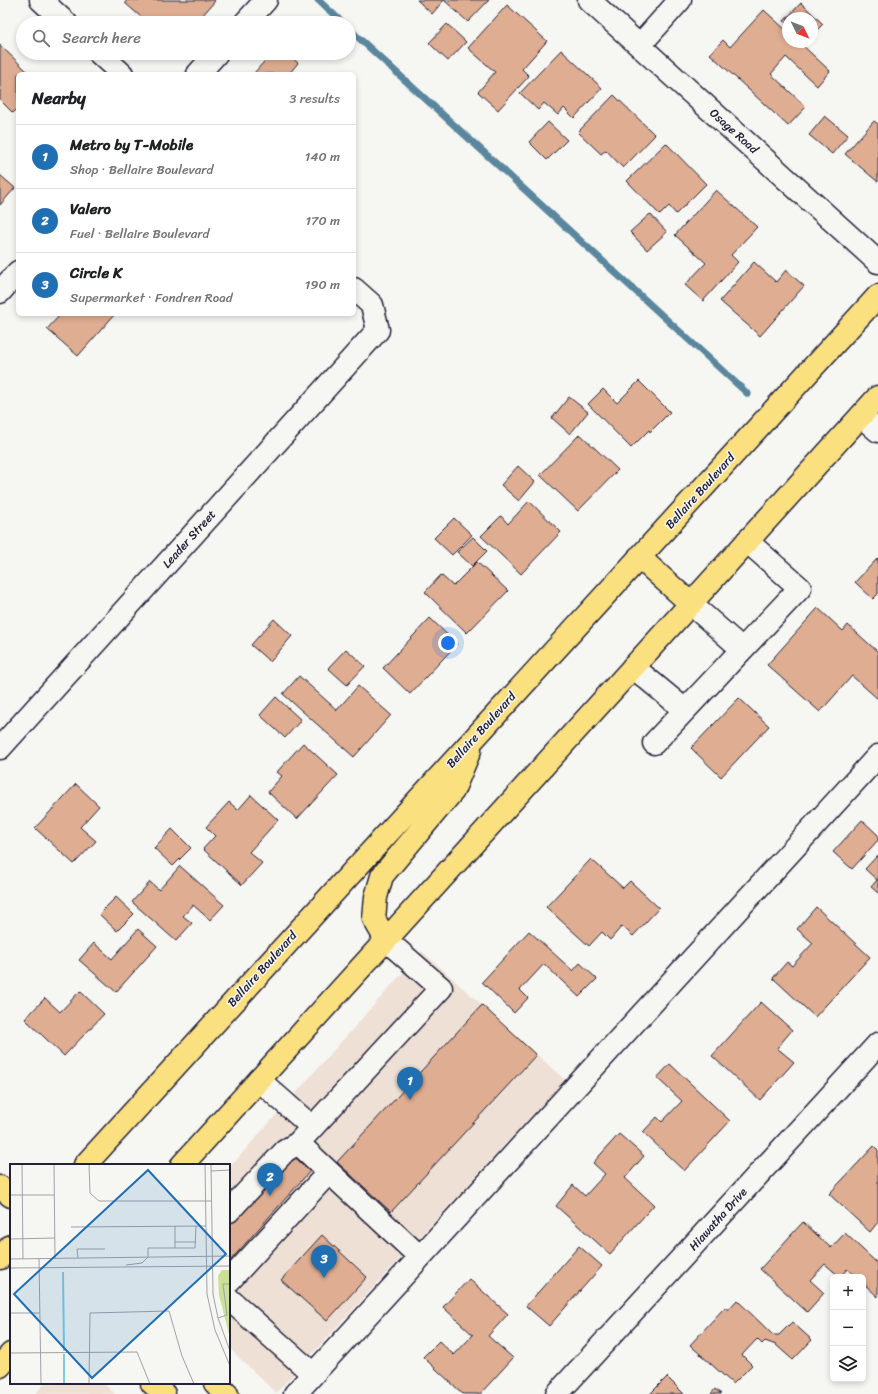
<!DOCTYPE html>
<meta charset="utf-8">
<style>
body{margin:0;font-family:Sriracha,sans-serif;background:#f6f6f6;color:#202124}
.controls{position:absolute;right:12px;bottom:12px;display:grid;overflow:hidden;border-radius:6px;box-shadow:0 2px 6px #0003}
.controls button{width:36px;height:36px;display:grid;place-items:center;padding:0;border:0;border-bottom:1px solid #e0e0e0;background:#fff;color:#202124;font:20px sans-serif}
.compass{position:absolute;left:782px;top:12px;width:36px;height:36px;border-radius:50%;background:#fff;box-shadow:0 2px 6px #0003;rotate:133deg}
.you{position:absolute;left:448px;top:643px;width:14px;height:14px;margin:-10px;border:3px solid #fff;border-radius:50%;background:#1a73e8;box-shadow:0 0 0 6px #1a73e833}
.badge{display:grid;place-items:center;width:26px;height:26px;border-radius:50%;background:#1f6fb2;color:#fff;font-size:13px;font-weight:700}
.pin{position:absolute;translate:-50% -33px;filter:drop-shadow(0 1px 2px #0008)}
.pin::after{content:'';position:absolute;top:21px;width:14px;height:12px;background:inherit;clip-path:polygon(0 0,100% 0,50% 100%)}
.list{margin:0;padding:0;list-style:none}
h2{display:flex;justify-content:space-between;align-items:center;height:52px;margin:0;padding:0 16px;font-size:17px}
h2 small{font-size:13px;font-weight:400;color:#757577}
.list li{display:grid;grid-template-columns:26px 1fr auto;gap:12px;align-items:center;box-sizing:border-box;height:64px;padding:0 16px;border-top:1px solid #e0e0e0}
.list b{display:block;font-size:15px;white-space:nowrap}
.list p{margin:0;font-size:13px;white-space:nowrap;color:#757577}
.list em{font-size:13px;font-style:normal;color:#757577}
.icon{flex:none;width:22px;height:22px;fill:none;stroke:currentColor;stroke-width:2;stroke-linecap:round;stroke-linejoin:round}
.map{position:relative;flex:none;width:878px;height:1394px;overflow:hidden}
.search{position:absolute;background:#fff;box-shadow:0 2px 6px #0003;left:16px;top:16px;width:340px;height:44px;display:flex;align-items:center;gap:10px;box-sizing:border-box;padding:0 14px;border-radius:22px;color:#757577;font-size:15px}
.panel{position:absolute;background:#fff;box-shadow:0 2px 6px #0003;left:16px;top:72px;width:340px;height:244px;border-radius:6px}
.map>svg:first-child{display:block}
</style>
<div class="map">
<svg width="878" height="1394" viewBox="0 0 878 1394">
<rect width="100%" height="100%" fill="#f6f6f2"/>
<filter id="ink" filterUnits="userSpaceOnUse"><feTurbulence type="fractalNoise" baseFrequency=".025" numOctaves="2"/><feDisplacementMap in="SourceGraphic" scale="8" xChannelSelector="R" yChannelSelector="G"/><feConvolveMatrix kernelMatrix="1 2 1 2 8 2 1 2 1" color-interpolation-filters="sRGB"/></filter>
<g filter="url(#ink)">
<path fill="#efe0d5" d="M422,951l143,129 -289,313 -47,-45v-180z
M45,1383h58l12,11h-80z"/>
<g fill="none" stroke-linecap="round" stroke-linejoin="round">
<path stroke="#5a879e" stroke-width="7" d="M318,0l25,23
M349,29l399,365"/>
</g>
<path fill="#dfad91" stroke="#22223b" d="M127,0h87l1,1 -19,22h-48l-23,-20z
M417,0h72l-21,22 -24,-22 -12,14z
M801,3l22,21 -11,11v-17h-24v7l-4,-4z
M507,5l40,36 -25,28 7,7 -31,34 -20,-18 17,-20 -27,-24z
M764,10l24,22v10h11l31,29 -13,15 -31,-29 -15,17 35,33 -18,19 -78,-72 13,-14 7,7z
M447,24l19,18 -18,19 -19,-18z
M0,45l30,29h-12v34l-5,5 -13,-13z
M561,50l41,38 -28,30 -10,-10 -6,7 -14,-12 -6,7 -18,-17z
M272,53h15l11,10 -9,11h-34l-1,-1z
M614,95l41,40 -32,33 -17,-18 -5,4 -23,-22z
M825,116l23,19 -16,19 -23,-19z
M874,121l4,3v58l-33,-28z
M548,122l19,18 -20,20 -18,-18z
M666,143l40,41 -30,30 -7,-8 -9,9 -33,-34z
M0,175l15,13 -15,17z
M716,190l41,37 -26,28 7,7 -35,39 -18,-16 21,-22 -31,-28z
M650,214l17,18 -20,18 -17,-18z
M754,262l22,20 10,-12 18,16 -44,50 -40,-35z
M61,314h54l-37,42 -31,-27z
M639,381l31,31 -20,20 -1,-2 -18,18 -43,-44 15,-15 14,14z
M569,397l19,15 -18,22 -18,-16z
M580,434l38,36 -40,41 -38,-36z
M518,466l17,16 -16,19 -18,-16z
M529,501l32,31 -40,42 -40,-38 20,-20 7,8z
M454,518l18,17 -20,20 -18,-17z
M473,537l14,14 -15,15 -15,-14z
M878,558v36l-5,5 -18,-17z
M477,562l31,29 -41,42 -42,-41 16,-17 12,11z
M818,608l25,23 5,-6 30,27v47l-26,-23 -32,36 -53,-47z
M430,618l27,26 -47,50 -27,-26z
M274,619l18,17 -22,26 -19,-17z
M346,649l19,17 -18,19 -19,-17z
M299,676l38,34 21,-24 33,29 -37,42 -71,-63z
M276,697l25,23 -16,18 -25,-23z
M739,698l30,28 -48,51 -30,-29z
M303,743l35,32 -41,44 -29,-27 14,-16 -5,-4z
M76,784l23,22 -19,21 16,14 -22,23 -39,-36z
M251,795l27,25 -29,32 13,11 -20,22 -39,-36 12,-13 -9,-9 23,-25 9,8z
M862,820l16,15v5l-26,29 -19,-17z
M172,829l19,19 -18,18 -19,-18z
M878,855v38l-7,-6 6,-7 -12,-11z
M591,859l32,29 7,-7 29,27 -26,28 -11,-10 -12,14 -8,-8 -13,14 -43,-39z
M180,866l44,39 -14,15 -17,-15 -10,11 9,7 -16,18 -44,-39 18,-20 9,8z
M116,897l18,17 -17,17 -18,-17z
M816,907l54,50 -55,60 -42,-39 14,-16 5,4 21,-23 -16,-14z
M138,929l19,17 -41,46 -37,-32 15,-17 18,16z
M529,931l44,40 7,-8 17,16 -18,18 -35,-33 -24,26 8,8 -14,15 -32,-31z
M80,991l24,23 -40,42 -39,-37 20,-21 15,14z
M761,1002l31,28 -15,18 17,14 -34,38 -48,-44z
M482,1005l54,50 -145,157 -54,-50z
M670,1064l60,57 -46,50 -41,-39 14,-15 5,5 20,-21 -25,-23z
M619,1134l25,22 -19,22 29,27 -44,49 -54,-48 17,-21 12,11 20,-22 -12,-11z
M874,1146l4,4v72l-8,10 -41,-38z
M290,1153l20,18 -81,91v-41z
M803,1222l28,26 14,-15 33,31v33l-15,-14v-6h-7l-9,-8 -7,8 -15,-13 -15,16 14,13 -17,19 -47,-43z
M322,1235l45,42 -40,44 -46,-41z
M579,1246l23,20 -53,60 -23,-20z
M469,1279l39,35 -20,22 25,22 -33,36h-17l-40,-37 16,-16 15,14 19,-20 -30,-28z
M737,1300l36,35h6l13,-13 20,18 -19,20 -17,-15 -11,-4 -3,3 -5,-5 -15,16 10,10 -19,19 -43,-39 35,-38 3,3z
M667,1377l17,17h-34z
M715,1389l6,5h-10z"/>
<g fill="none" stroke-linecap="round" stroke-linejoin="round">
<g stroke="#22223b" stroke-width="25">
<path id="minor" d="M41,0l25,23
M589,0l289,262
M245,23l21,-23
M640,45l40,-45
M99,53l23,21
M198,74l19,-21
M0,292l18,-20
M861,416l17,15
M691,604l51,45
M633,667l52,43
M654,743l146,-155 -53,-47
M0,748l378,-418 -6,-25 -18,-16
M259,1080l53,47
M298,1143l122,114
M229,1211l56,-60 13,-8 143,-155 -55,-48
M229,1281l100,-109
M229,1299l84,75
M295,1394l583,-638
M557,1394l321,-350"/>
</g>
<g stroke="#22223b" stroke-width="25">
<path id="major" d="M639,557l52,47
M386,940l-12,-21 2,-22 6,-21 71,-85 17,-41
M85,1165l793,-869
M182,1165l696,-768
M0,1187l11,9
M0,1258l11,-12
M0,1366l11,-12
M152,1383l12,11
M215,1383l12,11"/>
</g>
<use href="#minor" stroke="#f6f6f2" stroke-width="22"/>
<use href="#major" stroke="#fbe080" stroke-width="22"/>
</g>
</g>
<g text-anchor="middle" stroke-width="3" stroke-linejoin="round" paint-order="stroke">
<g font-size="12" fill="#22223b" stroke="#f6f6f2">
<text transform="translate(734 131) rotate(42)" y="4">Osage Road</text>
<text transform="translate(700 491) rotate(-48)" y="4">Bellaire Boulevard</text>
<text transform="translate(189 539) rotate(-48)" y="4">Leader Street</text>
<text transform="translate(481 730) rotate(-48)" y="4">Bellaire Boulevard</text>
<text transform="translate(262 969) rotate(-48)" y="4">Bellaire Boulevard</text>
<text transform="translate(718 1219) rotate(-48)" y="4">Hiawatha Drive</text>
</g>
</g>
<g transform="translate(10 1164)">
<rect width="220" height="220" fill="#f6f6f2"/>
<path d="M212,106h8v68l-11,-43 -1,-19z" fill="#c9e096"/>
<path fill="none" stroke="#80cae0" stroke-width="2" d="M53,108l1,79M54,190v30"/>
<path fill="none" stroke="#a1a1a9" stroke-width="1" d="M12,0l1,95M44,0l1,95M79,0l1,29 9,8h112M195,0l2,130 8,36 15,36M201,0l2,130 5,24 12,33M201,7l19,-1M0,31h44M165,62v22M61,63l135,-1M0,75l45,-1M165,78h21M138,93v-9h47l1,-22M68,94l-1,-9h28M0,95l220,-3M29,95l2,125M116,101l16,-2 6,-6M0,104l220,-2M0,149h30M208,154l9,-3 -4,-31h7M0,189l127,-1 13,32M79,220l1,-71 79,-2 13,45 12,28"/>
<path fill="#1f6fb2" fill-opacity="0.15" stroke="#1f6fb2" stroke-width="2" d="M138,6l78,84 -134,124 -78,-84z"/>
<rect width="220" height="220" fill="none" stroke="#22223b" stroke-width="2"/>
</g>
</svg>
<div class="controls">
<button>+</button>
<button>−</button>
<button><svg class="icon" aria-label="layers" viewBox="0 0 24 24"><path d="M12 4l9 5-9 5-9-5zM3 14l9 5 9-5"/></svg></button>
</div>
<svg class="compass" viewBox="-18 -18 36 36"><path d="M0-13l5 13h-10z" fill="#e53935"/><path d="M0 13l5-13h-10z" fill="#757577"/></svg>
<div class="you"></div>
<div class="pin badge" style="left:410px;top:1100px">1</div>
<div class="pin badge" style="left:270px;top:1196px">2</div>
<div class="pin badge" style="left:324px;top:1278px">3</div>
<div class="search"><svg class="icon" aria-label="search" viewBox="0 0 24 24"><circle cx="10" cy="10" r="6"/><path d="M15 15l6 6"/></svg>Search here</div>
<section class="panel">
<h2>Nearby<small>3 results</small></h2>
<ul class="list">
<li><span class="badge">1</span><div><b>Metro by T-Mobile</b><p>Shop · Bellaire Boulevard</p></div><em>140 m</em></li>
<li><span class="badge">2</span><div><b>Valero</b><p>Fuel · Bellaire Boulevard</p></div><em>170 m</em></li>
<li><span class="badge">3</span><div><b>Circle K</b><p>Supermarket · Fondren Road</p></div><em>190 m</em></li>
</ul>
</section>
</div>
